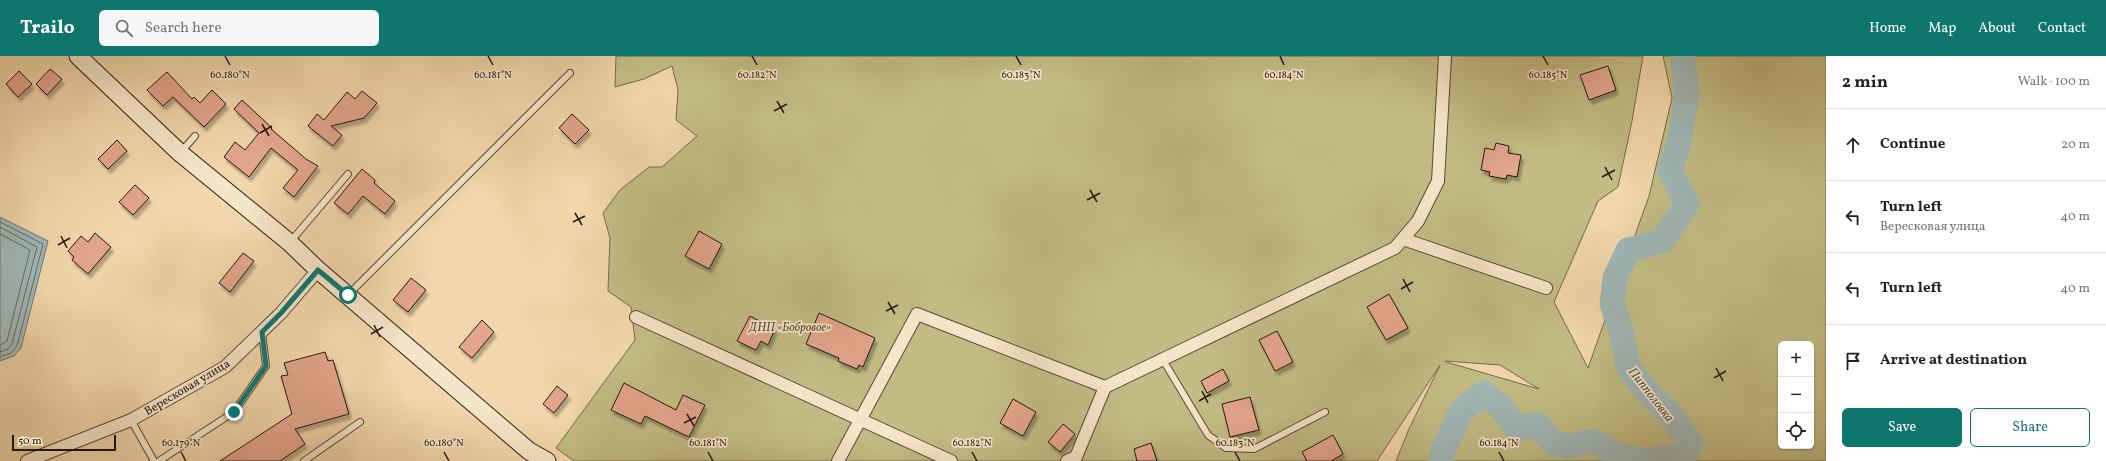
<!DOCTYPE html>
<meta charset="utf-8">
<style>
body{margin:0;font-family:Vollkorn,serif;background:#f6f6f6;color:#202124}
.controls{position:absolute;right:12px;bottom:12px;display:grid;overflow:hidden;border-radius:6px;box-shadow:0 1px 3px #0004}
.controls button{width:36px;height:36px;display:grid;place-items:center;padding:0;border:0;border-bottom:1px solid #e0e0e0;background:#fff;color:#202124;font:20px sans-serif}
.scale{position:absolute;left:12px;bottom:10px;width:104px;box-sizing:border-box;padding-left:4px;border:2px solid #251810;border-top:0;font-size:11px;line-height:14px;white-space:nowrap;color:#251810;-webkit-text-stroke:3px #f6e5c8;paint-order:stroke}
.stop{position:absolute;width:12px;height:12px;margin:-9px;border:3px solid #0f766e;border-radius:50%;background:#fff}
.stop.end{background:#0f766e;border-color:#fff;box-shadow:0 1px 4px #0008}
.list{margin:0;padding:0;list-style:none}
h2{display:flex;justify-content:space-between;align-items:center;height:52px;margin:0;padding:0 16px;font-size:17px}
h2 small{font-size:13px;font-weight:400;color:#757577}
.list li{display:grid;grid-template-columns:26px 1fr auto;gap:12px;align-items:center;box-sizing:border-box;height:72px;padding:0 16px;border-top:1px solid #e0e0e0}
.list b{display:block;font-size:15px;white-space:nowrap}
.list p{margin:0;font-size:13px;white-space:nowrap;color:#757577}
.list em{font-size:13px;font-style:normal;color:#757577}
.actions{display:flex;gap:8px;padding:12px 16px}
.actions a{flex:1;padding:9px 0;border:1px solid #0f766e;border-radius:6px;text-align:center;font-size:14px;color:#0f766e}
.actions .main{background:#0f766e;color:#fff}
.icon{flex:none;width:22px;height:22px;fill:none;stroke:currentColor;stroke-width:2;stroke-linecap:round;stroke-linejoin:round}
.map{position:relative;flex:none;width:1826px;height:405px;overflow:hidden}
header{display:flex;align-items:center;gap:24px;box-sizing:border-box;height:56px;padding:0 20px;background:#0f766e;color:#fff}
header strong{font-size:19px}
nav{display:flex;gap:22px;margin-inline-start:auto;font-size:14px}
.search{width:280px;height:36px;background:#f6f6f6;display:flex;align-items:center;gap:10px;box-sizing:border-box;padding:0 14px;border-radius:6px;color:#757577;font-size:15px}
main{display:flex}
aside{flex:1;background:#fff}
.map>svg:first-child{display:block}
</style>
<header>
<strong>Trailo</strong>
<div class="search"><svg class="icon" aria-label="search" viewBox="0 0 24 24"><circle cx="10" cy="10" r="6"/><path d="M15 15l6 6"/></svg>Search here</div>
<nav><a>Home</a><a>Map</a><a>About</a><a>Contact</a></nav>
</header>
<main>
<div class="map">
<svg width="1826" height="405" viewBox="0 0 1826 405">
<defs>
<filter id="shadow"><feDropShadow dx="2.5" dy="4.5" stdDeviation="1" flood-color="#0004"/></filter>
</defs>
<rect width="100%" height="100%" fill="#f1d7ab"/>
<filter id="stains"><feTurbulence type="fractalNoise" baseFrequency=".005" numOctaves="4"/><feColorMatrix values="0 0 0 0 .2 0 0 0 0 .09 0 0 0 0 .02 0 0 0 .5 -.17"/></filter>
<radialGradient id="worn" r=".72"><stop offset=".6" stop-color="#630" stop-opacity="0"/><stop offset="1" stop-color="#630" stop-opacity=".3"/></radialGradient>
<path fill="#c2bc84" stroke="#746a4a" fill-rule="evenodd" d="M616,0h1027l-11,65 -14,66 -20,14 -44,101 34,66 61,-172 23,-98 -9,-42h163v405h-430l13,-32 31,-64 -63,96h-803l-18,-13 79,-108 -4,-33 -23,-16 2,-53 -7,-25 17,-23 29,-23h13l35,-31 -21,-16 2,-30 -6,-24 -28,13 -29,8zM1781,288h30v102h-30zM1445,305l55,4 39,24 -93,-27z"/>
<path fill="#a0b7b5" stroke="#6f7773" d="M0,161l48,24 -27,107 -7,8 -14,5z"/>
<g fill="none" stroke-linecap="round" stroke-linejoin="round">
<path stroke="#626862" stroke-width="1" d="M0,166l43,22 -26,102 -6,7 -11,4
M0,171l37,20 -25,97 -4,5 -8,3
M0,178l30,16 -23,91 -7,4"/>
<path stroke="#a0b7b5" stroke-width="25" d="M1441,405l2,-10 19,-41 22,-17 19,17 14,19 20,-5 17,20 14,2 26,-5 22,13 25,7 44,-6 6,-12 -21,-29 -20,-19 -22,-28 -5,-29 -11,-34 3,-26 13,-28 34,-9 25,-37 -17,-34 9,-27 8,-48 -5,-39"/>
</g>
<path fill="#e3a58c" stroke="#251810" filter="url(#shadow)" d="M1608,10l8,24 -27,10 -9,-25z
M50,13l12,10 -15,16 -11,-11z
M19,15l13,13 -14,13 -12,-13z
M167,16l25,27 2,-2 6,6 12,-13 14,14 -22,23 -31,-30 -10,9 -16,-16z
M362,35l15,12 -13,15 -33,8 11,9 -9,11 -25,-20 9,-12 7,6 23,-28 8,7z
M242,44l30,28 -1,1 35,30 12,7 -24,31 -11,-9 15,-18 -27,-22 -22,29 -25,-20 11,-15 10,8 14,-17 -25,-24z
M572,58l17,16 -14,14 -16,-16z
M117,84l10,11 -19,18 -10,-10z
M1496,87l13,3 -1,7 13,2 -4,22 -10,-2 -1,4 -17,-3 1,-4 -9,-2 4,-22 9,2z
M362,113l13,11 -1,3 21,18 -10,13 -22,-18 -15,18 -14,-11z
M135,129l14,13 -16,17 -14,-13z
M699,175l23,13 -13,25 -24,-13z
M95,177l16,14 -23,27 -16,-14 2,-3 -6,-6 13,-15 7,6z
M243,197l11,8 -24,31 -11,-9z
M411,222l15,12 -18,22 -15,-12z
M1389,238l19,34 -22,12 -19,-33z
M819,257l56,25 -12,29 -4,-2 -2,4 -19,-8 1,-3 -33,-14z
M750,260l25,13 -7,16 -7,-4 -5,9 -19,-9z
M482,264l12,12 -22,26 -13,-11z
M1277,275l16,31 -18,9 -16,-31z
M325,296l3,9 5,-1 16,54 -54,15 10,15 -25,17h-60l72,-47 -11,-38 7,-1 -4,-12z
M1223,313l6,12 -22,12 -6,-12z
M624,327l52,27 7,-15 22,10 -16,32 -44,-21 -4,8 -30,-14z
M557,330l11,9 -14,18 -11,-9z
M1250,341l9,33 -29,7 -8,-33z
M1013,343l23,13 -13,24 -23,-13z
M1063,368l12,10 -15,18 -12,-10z
M1333,379l10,19 -12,7h-24l-5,-9z
M1151,387l6,18h-20l-3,-12z"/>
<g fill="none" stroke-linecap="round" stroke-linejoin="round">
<g stroke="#584837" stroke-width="8">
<path id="service" d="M180,97l15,-17
M291,185l57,-67
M349,238l221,-221
M1163,304l45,75 18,13 28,1 71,-37
M131,364l23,41
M159,405l75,-49 32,-46 -4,-34
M304,405l56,-39"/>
</g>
<g stroke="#584837" stroke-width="14">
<path id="minor" d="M1403,183l143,49
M636,261l315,144
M27,405l104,-41 94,-53 56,-54 37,-43
M838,405l79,-147 188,73
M1067,405l9,-4 29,-70 290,-139 23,-27 20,-40 7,-125"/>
</g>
<g stroke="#251810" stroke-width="19">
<path id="secondary" d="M78,0l102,97 110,90 28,27 211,181 18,10"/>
</g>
<use href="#service" stroke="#f6e5c8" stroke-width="6"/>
<use href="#minor" stroke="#f6e5c8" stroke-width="12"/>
<use href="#secondary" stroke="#f6e5c8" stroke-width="17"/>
</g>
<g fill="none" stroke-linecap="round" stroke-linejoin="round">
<path stroke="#0f766e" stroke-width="5" d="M234,356l32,-46 -4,-34 19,-19 37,-43 30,25"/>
</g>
<path fill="none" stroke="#251810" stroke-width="1.5" d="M225,0l5,9M488,0l5,9M752,0l5,9M1016,0l5,9M1280,0l4,9M1543,0l5,9M777,45l7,12M774,55l13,-7M262,68l7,12M260,77l12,-7M1605,111l7,13M1602,121l13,-7M1090,134l7,12M1087,144l13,-7M575,157l7,12M573,166l12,-6M61,180l6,12M58,189l12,-7M1403,223l7,13M1401,233l12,-7M888,246l7,12M886,255l12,-6M374,269l6,12M371,278l12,-7M1716,312l7,13M1714,322l12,-7M1202,335l6,12M1199,345l12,-7M687,358l7,12M684,367l12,-6M181,396l5,9M444,396l5,9M708,396l5,9M972,396l5,9M1235,396l5,9M1499,396l5,9"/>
<g text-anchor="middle" stroke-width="3.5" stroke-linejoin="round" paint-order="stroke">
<g font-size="12" font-style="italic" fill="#544933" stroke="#f6e5c8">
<text x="790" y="275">ДНП «Бобровое»</text>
</g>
<g font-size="12" fill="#251810" stroke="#f6e5c8">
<text transform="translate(187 331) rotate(-31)" y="4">Вересковая улица</text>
</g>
<g font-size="13" font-style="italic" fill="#50504a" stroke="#f6e5c8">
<text transform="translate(1652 338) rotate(52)" y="5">Пипполовка</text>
</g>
</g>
<g font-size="10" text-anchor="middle" fill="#251810" stroke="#f6e5c8" stroke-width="3.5" stroke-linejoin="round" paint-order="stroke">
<text x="230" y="22">60.180°N</text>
<text x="493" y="22">60.181°N</text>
<text x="757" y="22">60.182°N</text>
<text x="1021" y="22">60.183°N</text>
<text x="1284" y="22">60.184°N</text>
<text x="1548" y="22">60.185°N</text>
<text x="181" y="390">60.179°N</text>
<text x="444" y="390">60.180°N</text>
<text x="708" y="390">60.181°N</text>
<text x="972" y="390">60.182°N</text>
<text x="1235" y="390">60.183°N</text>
<text x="1499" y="390">60.184°N</text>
</g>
<rect width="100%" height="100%" filter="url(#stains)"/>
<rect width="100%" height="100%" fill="url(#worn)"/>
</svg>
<div class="controls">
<button>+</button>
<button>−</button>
<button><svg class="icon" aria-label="locate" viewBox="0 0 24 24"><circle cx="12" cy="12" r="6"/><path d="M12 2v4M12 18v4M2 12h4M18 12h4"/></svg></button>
</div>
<div class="scale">50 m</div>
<div class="stop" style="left:348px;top:239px"></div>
<div class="stop end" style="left:234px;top:356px"></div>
</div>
<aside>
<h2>2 min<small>Walk · 100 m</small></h2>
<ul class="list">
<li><svg class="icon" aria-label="ahead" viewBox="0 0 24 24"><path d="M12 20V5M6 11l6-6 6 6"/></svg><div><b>Continue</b></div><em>20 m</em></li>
<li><svg class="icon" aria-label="left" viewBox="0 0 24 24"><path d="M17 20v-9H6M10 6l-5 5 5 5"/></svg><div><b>Turn left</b><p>Вересковая улица</p></div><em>40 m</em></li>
<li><svg class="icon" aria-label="left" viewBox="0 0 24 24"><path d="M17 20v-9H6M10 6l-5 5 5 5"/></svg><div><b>Turn left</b></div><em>40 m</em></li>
<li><svg class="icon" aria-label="arrive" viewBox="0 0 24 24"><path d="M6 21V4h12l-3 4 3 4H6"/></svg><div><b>Arrive at destination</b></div></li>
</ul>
<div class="actions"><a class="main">Save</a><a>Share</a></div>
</aside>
</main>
